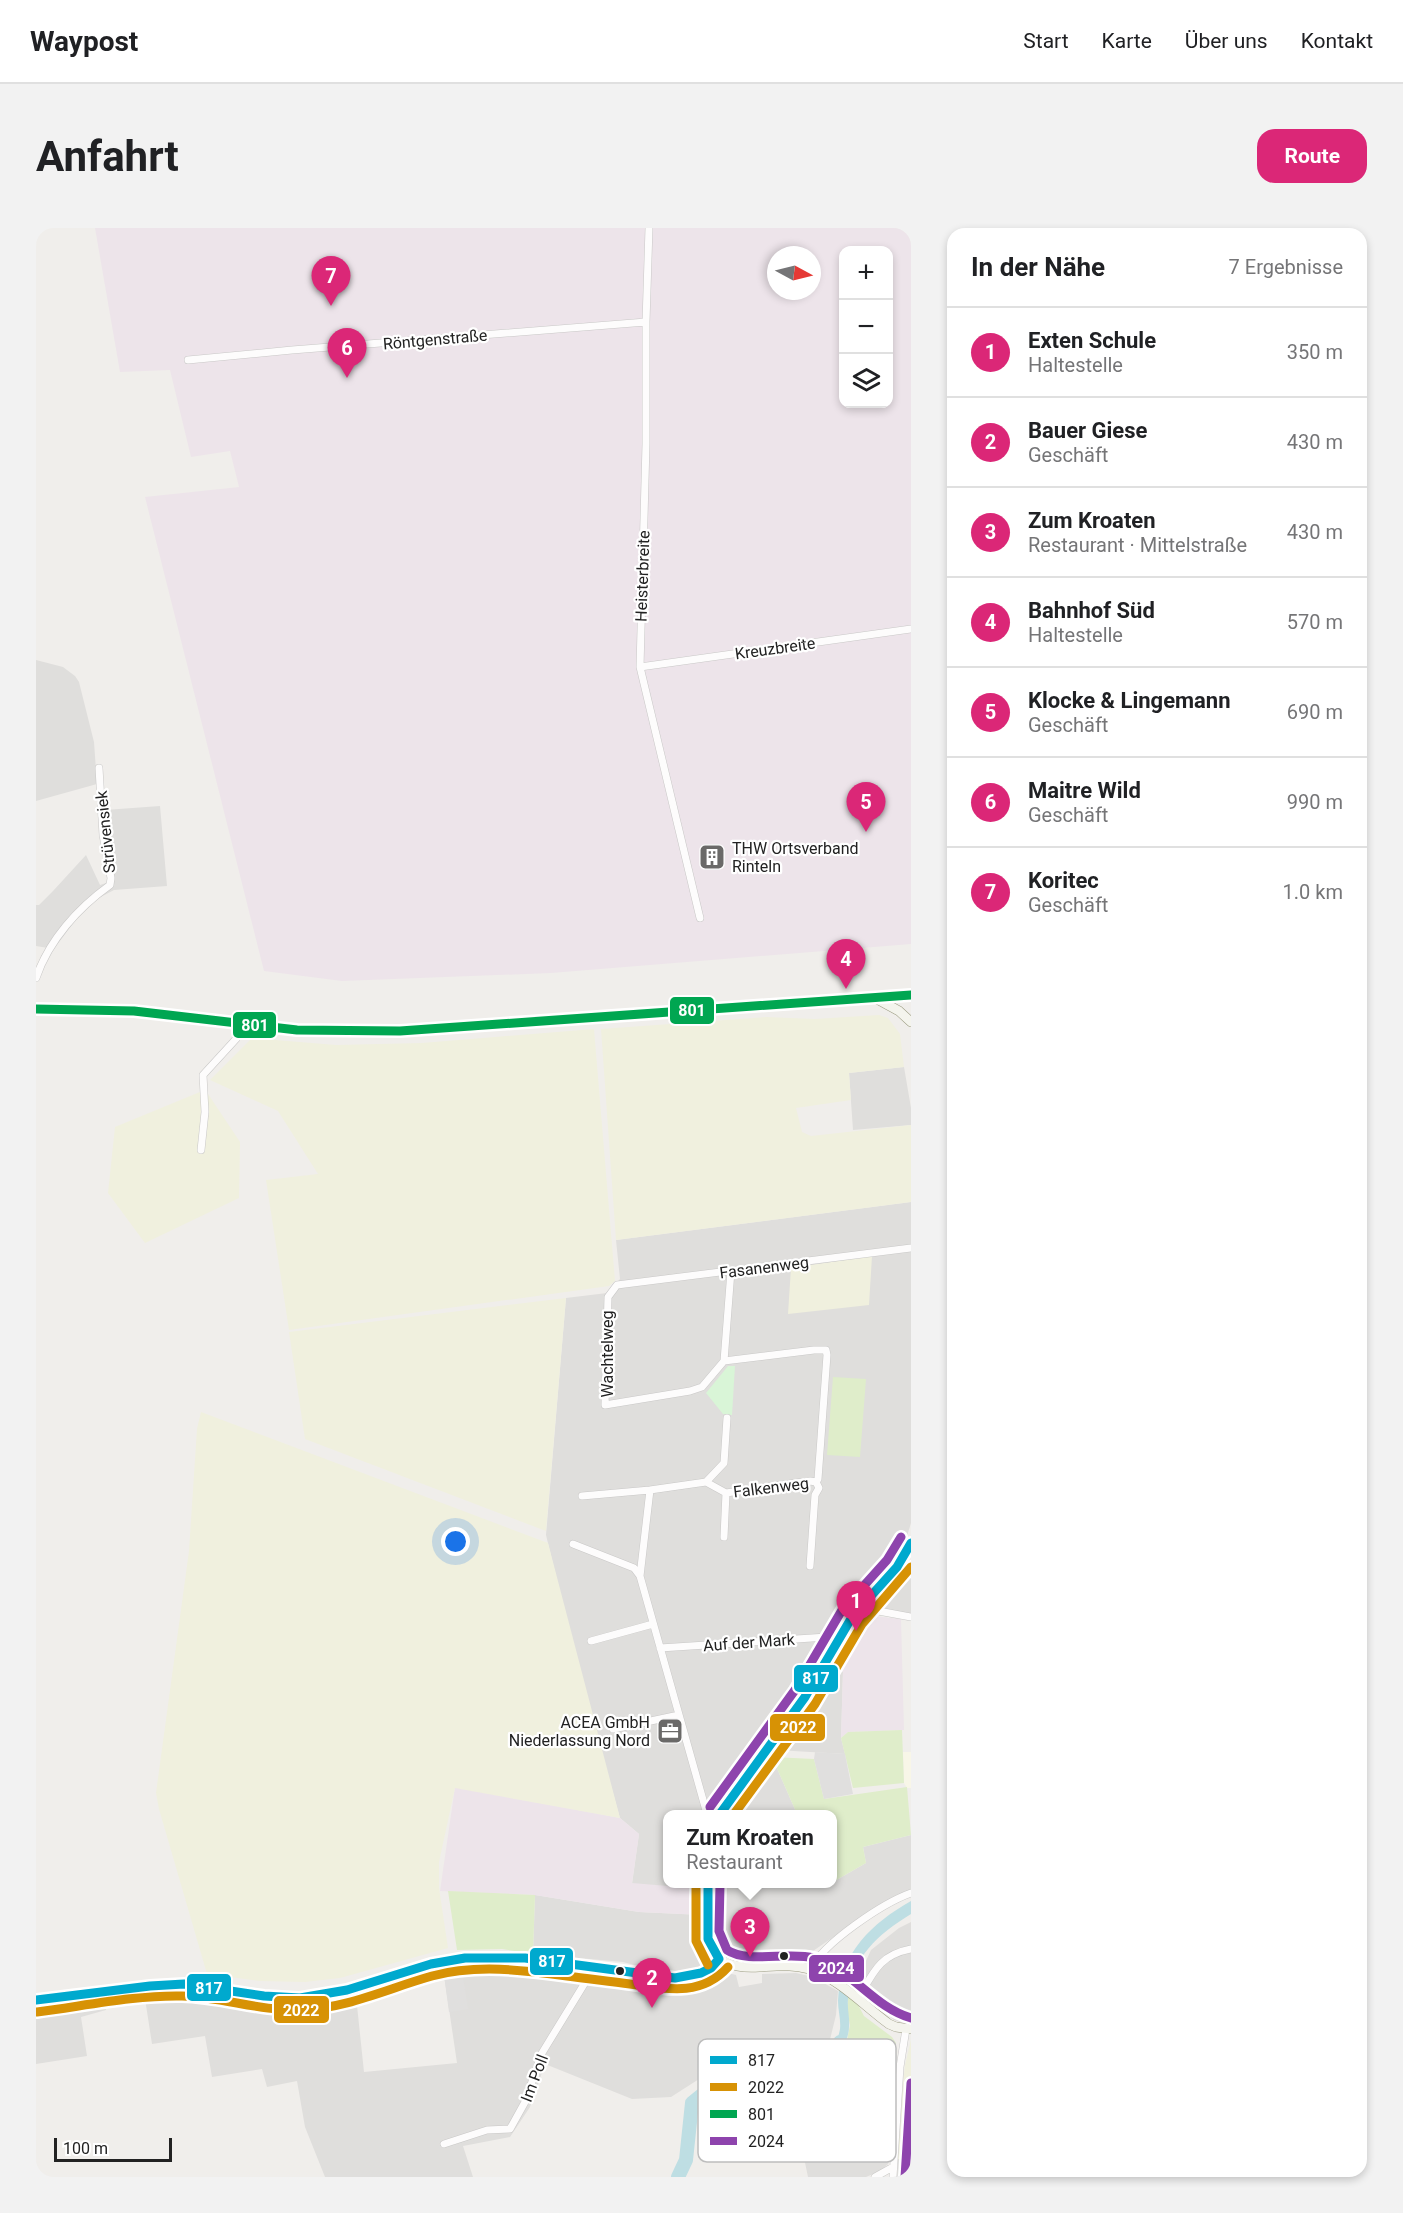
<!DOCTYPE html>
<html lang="de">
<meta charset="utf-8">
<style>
body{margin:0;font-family:Roboto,sans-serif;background:#f2f2f2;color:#202124}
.controls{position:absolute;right:18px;top:18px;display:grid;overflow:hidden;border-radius:12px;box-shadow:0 3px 9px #0003}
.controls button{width:54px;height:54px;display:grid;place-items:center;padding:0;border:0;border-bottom:2px solid #e0e0e0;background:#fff;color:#202124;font:30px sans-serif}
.compass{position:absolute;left:731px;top:18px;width:54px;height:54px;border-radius:50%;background:#fff;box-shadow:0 3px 9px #0003;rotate:97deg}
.scale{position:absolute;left:18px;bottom:15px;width:118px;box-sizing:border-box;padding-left:6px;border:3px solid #222;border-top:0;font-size:16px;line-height:21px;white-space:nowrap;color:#222;-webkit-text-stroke:4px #fff;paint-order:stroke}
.you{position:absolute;left:420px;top:1314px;width:21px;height:21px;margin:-15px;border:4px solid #fff;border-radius:50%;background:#1a73e8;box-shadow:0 0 0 9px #1a73e833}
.badge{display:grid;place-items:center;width:39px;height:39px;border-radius:50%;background:#db2777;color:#fff;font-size:20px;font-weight:700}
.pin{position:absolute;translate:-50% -50px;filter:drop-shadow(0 2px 3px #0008)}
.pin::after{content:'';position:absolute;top:32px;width:21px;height:18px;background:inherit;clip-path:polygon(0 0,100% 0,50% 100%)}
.popup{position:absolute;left:627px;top:1582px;width:174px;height:78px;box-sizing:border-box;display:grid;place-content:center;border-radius:12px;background:#fff;filter:drop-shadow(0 2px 4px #0005);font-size:20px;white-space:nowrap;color:#757577}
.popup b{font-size:22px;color:#202124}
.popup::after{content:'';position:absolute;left:50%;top:100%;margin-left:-12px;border:12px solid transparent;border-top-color:#fff}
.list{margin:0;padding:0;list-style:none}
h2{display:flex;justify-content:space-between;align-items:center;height:78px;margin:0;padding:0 24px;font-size:26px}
h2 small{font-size:20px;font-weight:400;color:#757577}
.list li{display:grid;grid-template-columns:39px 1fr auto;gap:18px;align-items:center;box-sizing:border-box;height:90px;padding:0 24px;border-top:2px solid #e0e0e0}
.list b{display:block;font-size:22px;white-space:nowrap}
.list p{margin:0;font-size:20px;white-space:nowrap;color:#757577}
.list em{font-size:20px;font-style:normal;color:#757577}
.icon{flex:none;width:33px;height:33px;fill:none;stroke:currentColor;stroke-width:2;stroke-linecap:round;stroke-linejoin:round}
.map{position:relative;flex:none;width:875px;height:1949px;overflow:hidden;border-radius:18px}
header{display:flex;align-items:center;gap:36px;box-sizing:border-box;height:84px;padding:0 30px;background:#fff;border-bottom:2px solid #e0e0e0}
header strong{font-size:28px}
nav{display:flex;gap:33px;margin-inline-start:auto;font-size:21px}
.intro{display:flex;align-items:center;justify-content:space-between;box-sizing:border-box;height:144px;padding:0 36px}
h1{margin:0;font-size:42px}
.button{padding:15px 27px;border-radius:18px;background:#db2777;color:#fff;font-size:21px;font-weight:700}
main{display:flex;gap:36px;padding:0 36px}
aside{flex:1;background:#fff;border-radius:18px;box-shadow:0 3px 9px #0003}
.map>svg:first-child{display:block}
</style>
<header>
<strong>Waypost</strong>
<nav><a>Start</a><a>Karte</a><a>Über uns</a><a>Kontakt</a></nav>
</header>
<div class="intro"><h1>Anfahrt</h1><a class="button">Route</a></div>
<main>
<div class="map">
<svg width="875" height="1949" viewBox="0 0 875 1949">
<rect width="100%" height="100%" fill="#f0eeeb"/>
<path fill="#dfdedc" d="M0,432l27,7 12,9 4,6 15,60 3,42 -61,17z
M124,578l7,80 -53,4 -19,10 -21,22 -20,27 -18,-3v-41h3l14,-14 33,-36 14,30 15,-5 -6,-29 -4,-41z
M868,839l7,41v17l-58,5 -4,-57z
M875,974v321l-4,13 -13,25 -45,50 -14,19 -22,44 -100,140h-45v70h35v5l-71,-5 7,-50 -19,-16 -38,-135 -36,-148 20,-237 41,-5 13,-14 -4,-39z
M875,1332v54l-32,-6 -2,-2 1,-4 26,-30z
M807,1443l-2,67 4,16 -69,-4 43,-58 12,-20z
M736,1529l25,57h-66l17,-27z
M875,1607v54l-38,21 -63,43 -16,7 -45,3 -11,-1 -8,-3 -9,-11 -4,-7 -1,-11 1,-46h115l1,-2 33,-19 -3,-16z
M499,1667l104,17 64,3 3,41 -5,10 -4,2 -28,4 -16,-2 -30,-8 -90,-8z
M875,1694v103l-17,-5 -27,-23 -8,-21 12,-26 28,-22z
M454,1733h21l159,26 12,-1 18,-4 14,-7 14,-2 8,2 3,12 23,-4v-9l34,-1 17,4 25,14 -2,24 -10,41 -53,37 -28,-6 -35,-15 -39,25 -39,2 -87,-35 -15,43 -20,30 -47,9 10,31h-148l-20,-50 -8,-46 -30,6 -5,-18 -50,8 -7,-41 -53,8 -8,-52 151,10 61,-6 8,76 93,-9 -14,-95z
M70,1768v14l-25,7 6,39 -51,8v-60z
M806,1838l51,19 -1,71 -4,8 -8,7 -14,6h-58l-5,-24 19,-30z
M862,1931l13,1v17h-14z"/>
<path fill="#ede4ea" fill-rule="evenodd" d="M59,0h816v716l-360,29 -209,8 -78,-10 -119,-474 94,-10 -9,-36 -39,6 -21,-87 -50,2zM808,22h44v154h-44zM740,27h36v36h-36z
M837,1388l28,3 3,111 -56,2 -7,6 2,-66h-12l9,-19 22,-32 5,-4z
M419,1559l165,31 19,16 -7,49 71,6v26l-64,-3 -104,-17 -95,-4z"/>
<path fill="#f8f6e8" d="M867,1524h8v36h-4l-3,-5z"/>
<path fill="#f0f0de" d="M843,787l9,3 12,16 4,33 -55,6 2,27 -55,8 6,24 9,4 100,-11v77l-295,38 -15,-211 165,-12 49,2z
M558,801l21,252 -6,5 -320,44 -23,-150 52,-6 -40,-63 -68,-31 40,-40 13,-1 73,6 86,-2z
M164,864l8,2 32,48 -1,56 -94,45 -37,-50 7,-66z
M836,1028l-3,49 -81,9 3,-46z
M530,1070l-20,233 -241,-92 -16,-107z
M165,1184l347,131 72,275 -165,-30 -16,74v26l9,60 -108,30 -35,4 -46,-1 -52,-7 -48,-165 -3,-16 33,-242 8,-122z
M875,1812v120l-13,-1 3,-54 4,-40z"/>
<path fill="#dfedca" d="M797,1149l33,2 -6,78 -33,-2z
M866,1502l2,53 -51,5 -12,-50 7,-6z
M736,1529l42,2 10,40 83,-12 4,48 -48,12 3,16 -33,19 -1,-68h-35z
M412,1663l87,4 -2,59 -31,-5 -45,1z
M812,1768l8,5 8,15 28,21 4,6 -3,42 -51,-19 8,-41 -3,-14z"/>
<path fill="#d9f5d7" d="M692,1138h7l-3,49 -9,-1 -17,-21z"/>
<path fill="#e0dfde" d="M779,1524l30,2 8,40 -29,5 -10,-40z
M425,1736l7,45 -19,3 -6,-44z"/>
<path fill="#bedee3" d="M875,1673v13c-34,21 -59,43 -63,85 -1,10 2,19 1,28 0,12 -8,23 -15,33 -1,-12 4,-20 6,-31 1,-9 -2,-19 -2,-28 2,-48 34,-78 73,-100z"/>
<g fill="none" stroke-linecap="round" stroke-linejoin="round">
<path stroke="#bedee3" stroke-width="14" d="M642,1949l8,-17 6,-57 16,-13 18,-4 29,11 39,-2 18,-8 22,-27 6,-18"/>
<g stroke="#c9c8c7" stroke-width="8">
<path id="street" d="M613,0l-3,94v122l-6,223 60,251
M152,132l104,-10 354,-28
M604,439l271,-38
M0,750c13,-38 42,-70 74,-93l1,-7 -8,-43 -4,-67
M165,922l4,-38 -2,-37 33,-36 4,-15
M688,1133l7,-90
M670,1254l18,-19 3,-45
M546,1268l68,-6
M688,1309l2,-44
M537,1316l61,24 6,8 67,238
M774,1338l5,-71 4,-7 -3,-6 2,-3 9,-124 -1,-5h-12l-90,11 -22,26 -12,4 -85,14 3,-108 9,-12 294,-37
M604,1348l10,-86 56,-8 20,11 77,-11 3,1 4,-2 6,1
M829,1375l8,7 38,7
M555,1413l62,-17
M624,1420l167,-11 9,4
M577,1501l66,-14
M775,1741c12,-26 72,-66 100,-76
M822,1771c15,-26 21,-44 53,-50
M408,1916l43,-14 23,-1 15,-27 17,-49 52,-85
M839,1949l18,-10
M857,1949l7,-110 6,-38"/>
</g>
<g stroke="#9b9b81" stroke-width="10">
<path id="secondary" d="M841,771l22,12 12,11
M0,781h47l51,2 163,19 47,2 56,-1 511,-36
M684,1586l85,-117 47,-80 45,-50 14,-24
M672,1656c0,44 -11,87 51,83 17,-1 33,-3 50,2 31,10 54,36 80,55l7,3 15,2
M0,1772l114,-14 34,-2 80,12 36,2 47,-8 84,-26 34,-6h60l150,20 26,-5 10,-5 8,-9"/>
</g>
<use href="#street" stroke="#fdfcfc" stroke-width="7"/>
<use href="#secondary" stroke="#f4f4ed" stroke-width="9"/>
<g stroke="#fff" stroke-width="14">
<path id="bus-1" d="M684,1586l85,-117 47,-80 45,-50 14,-24
M672,1656v55l11,20
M0,1772l114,-14 34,-2 80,12 36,2 47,-8 84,-26 34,-6h60l150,20 26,-5 10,-5 8,-9"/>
</g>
<g stroke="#fff" stroke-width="14">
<path id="bus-2" d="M698,1586l81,-110 47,-80 49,-57
M660,1656v57l12,24
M1,1784c47,-6 98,-17 145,-16 40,1 78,15 118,14 45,-1 89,-22 132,-34 44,-12 91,-6 135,0 21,3 42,5 63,8 36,5 71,13 98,-17"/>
</g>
<g stroke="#fff" stroke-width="14">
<path id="bus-3" d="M0,781l98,2 163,19 103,1 511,-36"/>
</g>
<g stroke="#fff" stroke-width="14">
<path id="bus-4" d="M674,1579l85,-117 47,-80 45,-50 14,-23
M684,1656l-1,47 8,19c21,14 62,1 87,8 38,11 59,49 97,60
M869,1949l6,-94"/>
</g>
<use href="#bus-1" stroke="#00a9ce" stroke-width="9"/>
<use href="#bus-2" stroke="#d79205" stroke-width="9"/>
<use href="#bus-3" stroke="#00a651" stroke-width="9"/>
<use href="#bus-4" stroke="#8e44ad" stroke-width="9"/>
</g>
<defs>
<g id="building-square" transform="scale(1.35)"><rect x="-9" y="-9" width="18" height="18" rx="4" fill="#6a6968" stroke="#fff"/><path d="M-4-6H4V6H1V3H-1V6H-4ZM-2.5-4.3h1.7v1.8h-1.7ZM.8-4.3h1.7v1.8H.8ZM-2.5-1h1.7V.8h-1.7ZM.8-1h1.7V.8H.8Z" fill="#fff"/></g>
<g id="office-square" transform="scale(1.35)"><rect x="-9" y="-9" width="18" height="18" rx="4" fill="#6a6968" stroke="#fff"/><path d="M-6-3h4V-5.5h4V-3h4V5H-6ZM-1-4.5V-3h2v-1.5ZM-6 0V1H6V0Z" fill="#fff"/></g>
</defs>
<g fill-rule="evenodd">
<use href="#building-square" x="676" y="629"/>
<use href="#office-square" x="634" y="1503"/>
</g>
<g fill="#222" stroke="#fff" stroke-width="2">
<circle cx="748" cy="1728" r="5"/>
<circle cx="584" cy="1743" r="5"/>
</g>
<g text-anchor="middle" stroke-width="4.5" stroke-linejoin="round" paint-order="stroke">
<g font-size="16" fill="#222" stroke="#fff">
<text transform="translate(399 111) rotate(-5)" y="6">Röntgenstraße</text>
<text transform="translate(606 348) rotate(-88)" y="6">Heisterbreite</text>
<text transform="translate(739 420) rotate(-8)" y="6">Kreuzbreite</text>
<text transform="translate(69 604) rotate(-96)" y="6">Strüvensiek</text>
<text transform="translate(728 1039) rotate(-7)" y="6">Fasanenweg</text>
<text transform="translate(571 1126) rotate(-90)" y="6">Wachtelweg</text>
<text transform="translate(735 1259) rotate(-7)" y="6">Falkenweg</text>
<text transform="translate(713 1414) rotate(-4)" y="6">Auf der Mark</text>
<text transform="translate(498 1850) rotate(-69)" y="6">Im Poll</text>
</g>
<g font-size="16" fill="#222" stroke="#fff" text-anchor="start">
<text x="696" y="626">THW Ortsverband<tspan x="696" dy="18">Rinteln</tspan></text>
<text x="614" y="1500" text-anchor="end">ACEA GmbH<tspan x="614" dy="18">Niederlassung Nord</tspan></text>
</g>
</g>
<rect x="662" y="1811" width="198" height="123" rx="9" fill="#fff" stroke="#bdbdbd" stroke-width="1.5"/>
<rect x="674" y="1828" width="27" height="8" fill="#00a9ce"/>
<rect x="674" y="1855" width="27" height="8" fill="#d79205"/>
<rect x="674" y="1882" width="27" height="8" fill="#00a651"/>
<rect x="674" y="1909" width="27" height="8" fill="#8e44ad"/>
<g font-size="16" fill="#222">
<text x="712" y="1838">817</text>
<text x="712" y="1865">2022</text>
<text x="712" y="1892">801</text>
<text x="712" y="1919">2024</text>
</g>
<g stroke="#fff" stroke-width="2">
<rect x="633" y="768" width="46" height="29" rx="6" fill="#00a651"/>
<rect x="196" y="783" width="45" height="28" rx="6" fill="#00a651"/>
<rect x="757" y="1436" width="46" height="29" rx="6" fill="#00a9ce"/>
<rect x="733" y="1485" width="57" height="29" rx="6" fill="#d79205"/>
<rect x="493" y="1719" width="45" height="29" rx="6" fill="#00a9ce"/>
<rect x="772" y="1726" width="57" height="29" rx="6" fill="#8e44ad"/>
<rect x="150" y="1745" width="46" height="29" rx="6" fill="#00a9ce"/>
<rect x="237" y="1767" width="57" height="29" rx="6" fill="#d79205"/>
</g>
<g font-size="16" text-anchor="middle" font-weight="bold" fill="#fff">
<text x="656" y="788">801</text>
<text x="219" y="803">801</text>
<text x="780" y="1456">817</text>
<text x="762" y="1505">2022</text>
<text x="516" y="1739">817</text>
<text x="800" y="1746">2024</text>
<text x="173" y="1766">817</text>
<text x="265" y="1788">2022</text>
</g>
</svg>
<div class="controls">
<button>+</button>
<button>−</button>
<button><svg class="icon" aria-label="layers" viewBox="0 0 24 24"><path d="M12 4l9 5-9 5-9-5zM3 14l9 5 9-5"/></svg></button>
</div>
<svg class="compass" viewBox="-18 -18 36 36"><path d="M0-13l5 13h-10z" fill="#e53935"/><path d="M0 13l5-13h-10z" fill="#757577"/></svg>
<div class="scale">100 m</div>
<div class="you"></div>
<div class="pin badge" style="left:820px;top:1403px">1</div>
<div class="pin badge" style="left:616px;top:1780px">2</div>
<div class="pin badge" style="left:714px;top:1729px">3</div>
<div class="popup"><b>Zum Kroaten</b>Restaurant</div>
<div class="pin badge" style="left:810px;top:761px">4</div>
<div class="pin badge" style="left:830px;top:604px">5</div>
<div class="pin badge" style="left:311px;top:150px">6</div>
<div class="pin badge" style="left:295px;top:78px">7</div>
</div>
<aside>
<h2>In der Nähe<small>7 Ergebnisse</small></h2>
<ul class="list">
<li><span class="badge">1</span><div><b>Exten Schule</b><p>Haltestelle</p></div><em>350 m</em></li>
<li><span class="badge">2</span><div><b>Bauer Giese</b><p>Geschäft</p></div><em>430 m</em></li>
<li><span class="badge">3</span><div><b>Zum Kroaten</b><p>Restaurant · Mittelstraße</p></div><em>430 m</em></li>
<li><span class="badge">4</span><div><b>Bahnhof Süd</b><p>Haltestelle</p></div><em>570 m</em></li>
<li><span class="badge">5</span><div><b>Klocke &amp; Lingemann</b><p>Geschäft</p></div><em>690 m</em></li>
<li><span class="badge">6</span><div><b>Maitre Wild</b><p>Geschäft</p></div><em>990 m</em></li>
<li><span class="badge">7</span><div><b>Koritec</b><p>Geschäft</p></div><em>1.0 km</em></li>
</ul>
</aside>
</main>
